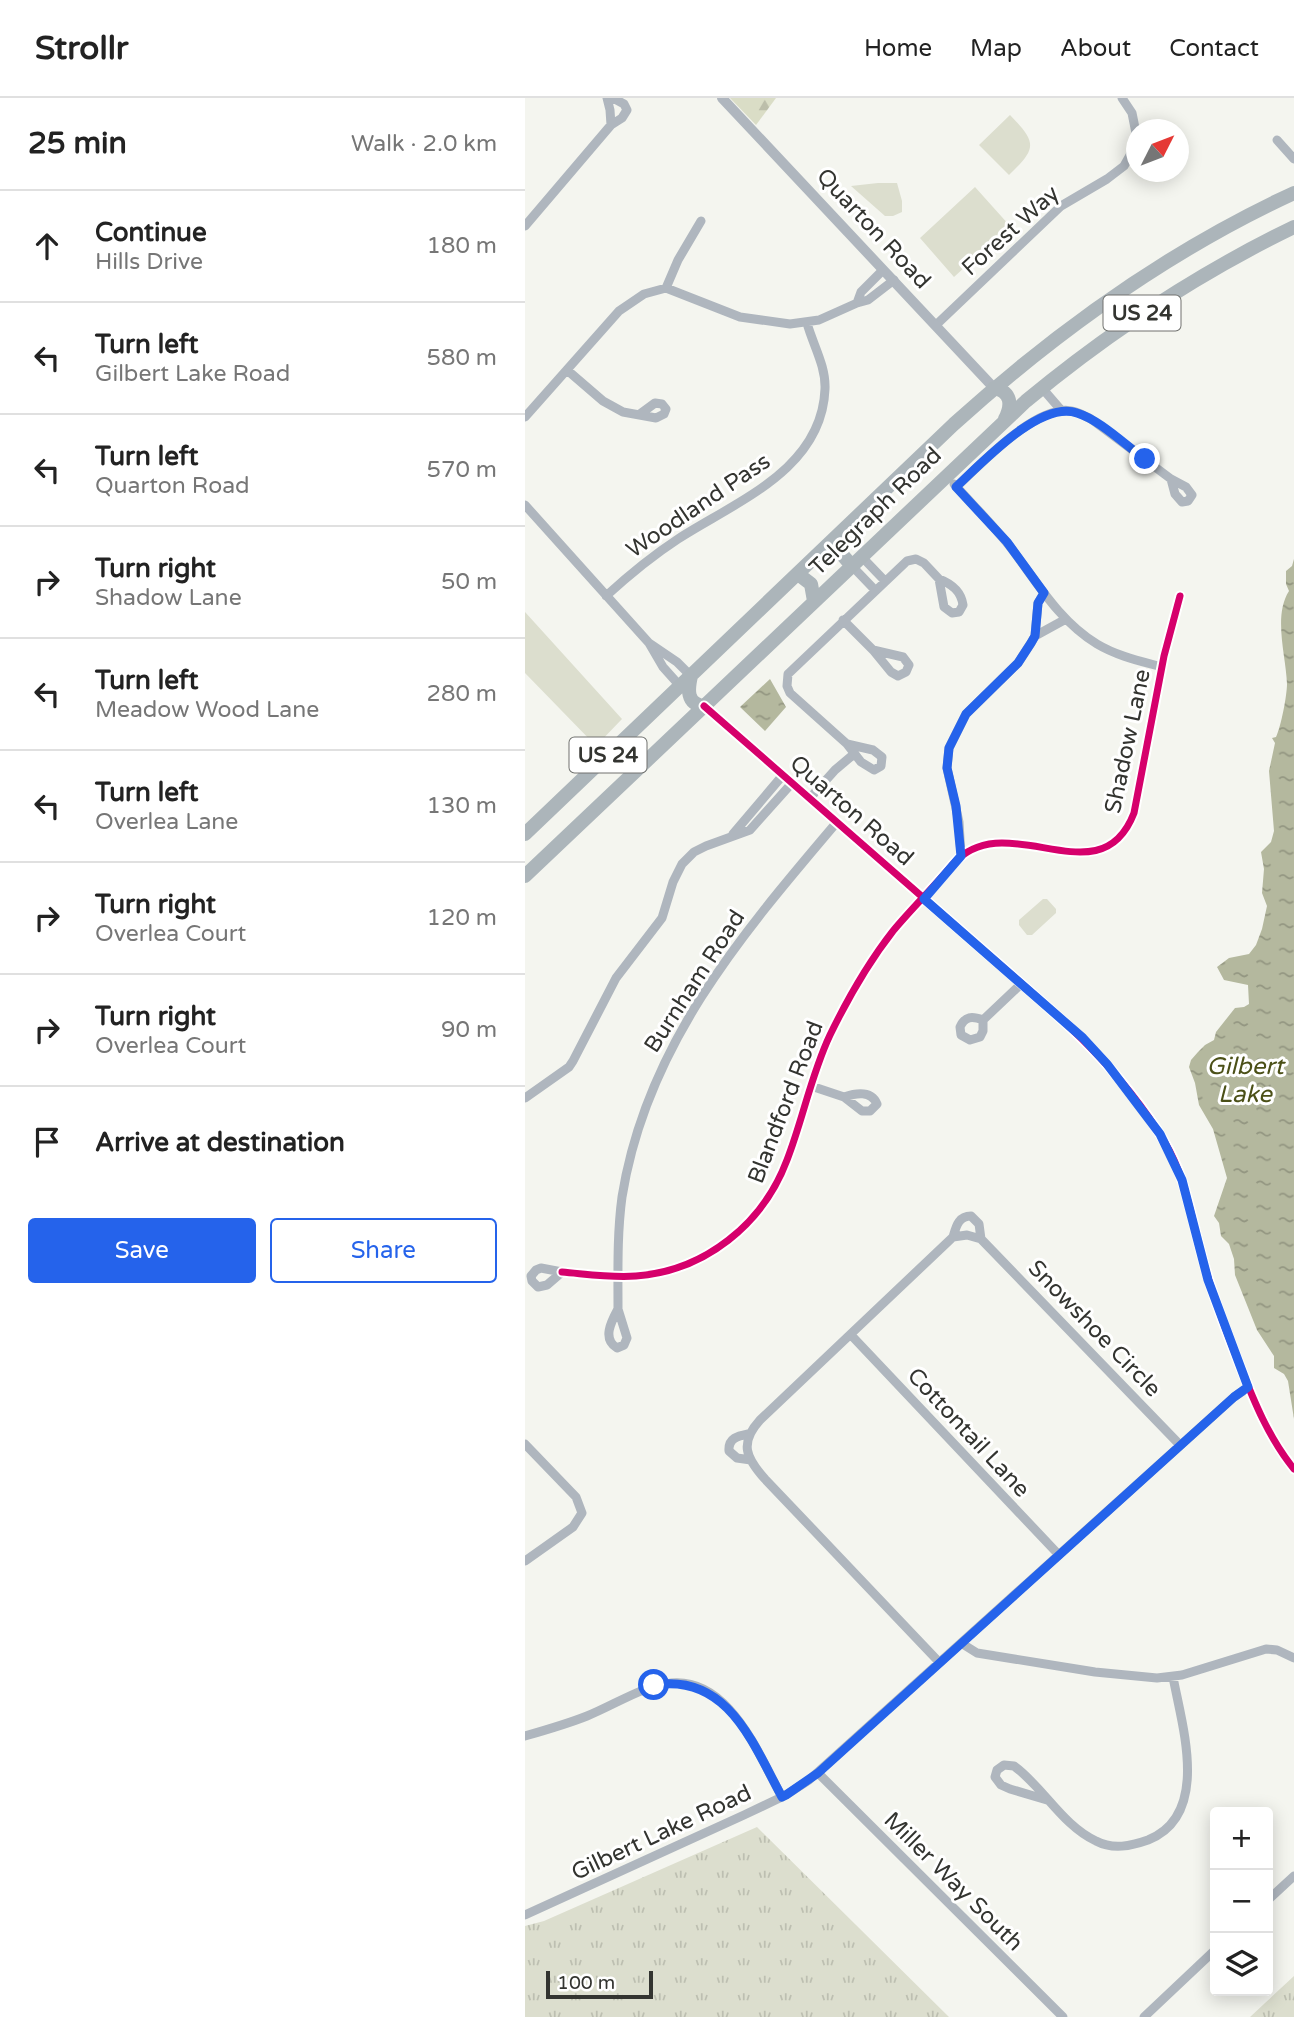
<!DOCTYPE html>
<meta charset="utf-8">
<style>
body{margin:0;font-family:"Varela Round",sans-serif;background:#f6f6f6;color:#222}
.controls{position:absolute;right:21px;bottom:21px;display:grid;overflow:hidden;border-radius:7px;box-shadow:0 4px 18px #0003}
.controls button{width:63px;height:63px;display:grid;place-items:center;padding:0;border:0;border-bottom:2px solid #e0e0e0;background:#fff;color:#222;font:35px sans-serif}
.compass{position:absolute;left:601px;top:21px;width:63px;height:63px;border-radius:50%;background:#fff;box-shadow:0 4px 18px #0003;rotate:48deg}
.scale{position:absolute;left:21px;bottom:18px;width:107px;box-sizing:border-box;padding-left:7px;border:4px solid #333430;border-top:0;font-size:19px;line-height:24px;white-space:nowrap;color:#333430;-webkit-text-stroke:5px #fff;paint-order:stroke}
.stop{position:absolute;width:21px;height:21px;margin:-16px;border:5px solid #2563eb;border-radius:50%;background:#fff}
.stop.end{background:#2563eb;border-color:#fff;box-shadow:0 2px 7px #0008}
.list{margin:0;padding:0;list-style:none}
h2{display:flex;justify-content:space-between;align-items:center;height:91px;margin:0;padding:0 28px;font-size:30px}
h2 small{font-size:23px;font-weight:400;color:#767676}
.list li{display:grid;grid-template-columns:46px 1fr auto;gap:21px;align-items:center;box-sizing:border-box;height:112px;padding:0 28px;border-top:2px solid #e0e0e0}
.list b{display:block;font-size:26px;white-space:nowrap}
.list p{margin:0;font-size:23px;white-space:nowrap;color:#767676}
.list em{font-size:23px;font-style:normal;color:#767676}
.actions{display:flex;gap:14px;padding:21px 28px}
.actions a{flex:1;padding:16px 0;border:2px solid #2563eb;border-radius:7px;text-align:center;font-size:24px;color:#2563eb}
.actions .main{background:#2563eb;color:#fff}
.icon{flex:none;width:38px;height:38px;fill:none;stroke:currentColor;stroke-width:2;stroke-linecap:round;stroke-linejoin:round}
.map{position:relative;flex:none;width:769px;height:1919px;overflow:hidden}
header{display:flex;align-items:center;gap:42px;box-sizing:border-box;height:98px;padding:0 35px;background:#fff;border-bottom:2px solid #e0e0e0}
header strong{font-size:33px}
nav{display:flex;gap:38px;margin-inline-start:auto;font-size:24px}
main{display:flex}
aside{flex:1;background:#fff}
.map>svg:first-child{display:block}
</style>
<header>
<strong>Strollr</strong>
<nav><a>Home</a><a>Map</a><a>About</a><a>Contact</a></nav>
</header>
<main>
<aside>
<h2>25 min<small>Walk · 2.0 km</small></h2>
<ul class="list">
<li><svg class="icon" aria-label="ahead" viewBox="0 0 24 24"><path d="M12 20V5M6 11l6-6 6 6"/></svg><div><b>Continue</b><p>Hills Drive</p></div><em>180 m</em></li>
<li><svg class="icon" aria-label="left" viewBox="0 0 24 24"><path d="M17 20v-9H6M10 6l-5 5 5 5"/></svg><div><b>Turn left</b><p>Gilbert Lake Road</p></div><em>580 m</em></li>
<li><svg class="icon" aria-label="left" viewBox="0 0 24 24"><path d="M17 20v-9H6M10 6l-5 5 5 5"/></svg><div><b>Turn left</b><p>Quarton Road</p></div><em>570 m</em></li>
<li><svg class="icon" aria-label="right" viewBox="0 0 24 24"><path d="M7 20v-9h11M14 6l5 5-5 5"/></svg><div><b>Turn right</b><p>Shadow Lane</p></div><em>50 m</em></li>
<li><svg class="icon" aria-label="left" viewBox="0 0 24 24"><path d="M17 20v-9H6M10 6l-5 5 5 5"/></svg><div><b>Turn left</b><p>Meadow Wood Lane</p></div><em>280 m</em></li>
<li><svg class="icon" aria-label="left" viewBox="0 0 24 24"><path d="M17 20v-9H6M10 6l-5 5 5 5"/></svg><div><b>Turn left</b><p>Overlea Lane</p></div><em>130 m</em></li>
<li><svg class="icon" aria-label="right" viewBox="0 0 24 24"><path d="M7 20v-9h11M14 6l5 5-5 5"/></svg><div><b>Turn right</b><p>Overlea Court</p></div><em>120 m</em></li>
<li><svg class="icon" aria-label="right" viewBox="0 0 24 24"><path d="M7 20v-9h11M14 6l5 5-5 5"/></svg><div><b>Turn right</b><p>Overlea Court</p></div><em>90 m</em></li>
<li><svg class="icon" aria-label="arrive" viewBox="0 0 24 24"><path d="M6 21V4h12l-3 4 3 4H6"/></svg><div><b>Arrive at destination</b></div></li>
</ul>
<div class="actions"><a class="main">Save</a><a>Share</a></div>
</aside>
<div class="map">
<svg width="769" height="1919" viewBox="0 0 769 1919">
<defs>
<pattern id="grass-tufts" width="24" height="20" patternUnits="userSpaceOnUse" patternTransform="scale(1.75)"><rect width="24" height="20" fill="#dcdece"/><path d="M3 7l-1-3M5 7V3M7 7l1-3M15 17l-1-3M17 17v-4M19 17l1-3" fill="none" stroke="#bdbfb1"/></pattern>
<pattern id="forest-firs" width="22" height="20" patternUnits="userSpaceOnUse" patternTransform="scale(1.75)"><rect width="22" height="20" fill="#daddc6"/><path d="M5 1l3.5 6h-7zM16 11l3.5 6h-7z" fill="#bcbeaa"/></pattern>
<pattern id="water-ripples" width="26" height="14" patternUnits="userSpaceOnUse" patternTransform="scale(1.75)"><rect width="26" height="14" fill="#b4b89e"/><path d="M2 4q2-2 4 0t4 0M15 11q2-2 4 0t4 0" fill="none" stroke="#939681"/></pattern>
</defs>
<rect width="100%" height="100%" fill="#f4f5ef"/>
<path fill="url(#grass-tufts)" d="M232,1729l192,190h-424v-91l19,-5z
M769,1878v41h-44z"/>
<path fill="url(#forest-firs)" d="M205,0h46l-20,27z"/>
<path fill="#dcdece" d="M485,17c27,28 27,33 -1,60l-30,-30z
M353,85h19l5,18v11l-9,4h-8l-34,-30z
M450,89l35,39 -56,51 -34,-39z
M0,514l97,107 -26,27 -71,-73z
M518,801h4l9,10v4l-24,22h-5l-8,-10v-5z"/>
<path fill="url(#water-ripples)" d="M769,461v860l-6,-38 -4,-7 -10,-6v-12l-17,-26 -22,-55 -1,-16 -5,-15 -8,-8 -2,-13 -5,-7 13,-38 -14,-49 -14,-24 -4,-22 -6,-16 2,-7 7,-8 7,-7 9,-5 2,-8 19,-24 9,-1 5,-3 -1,-19 -24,-5 -7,-13 12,-9 20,-4 7,-9 6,-16 5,-23 -5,-13 2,-24 -3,-17 10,-10 3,-11 -5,-60 6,-28 -3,-5 4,-1c5,-10 11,-42 11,-53 -1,-28 -14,-68 2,-93l-3,-7v-13l6,-5z
M245,581l16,28 -21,24 -25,-24z"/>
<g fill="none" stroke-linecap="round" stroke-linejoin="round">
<path stroke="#afb6be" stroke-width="9" d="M86,27l11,-7 5,-8 -3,-6 -11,-6
M752,42l17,19
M0,128l86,-101 -1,-15 -3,-12
M141,190l12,-28 23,-39
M332,205l4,-11 22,-22
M411,227l125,-119 46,-27 17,-13 9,-16 3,-17 -4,-20 -10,-15
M42,272l36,31 20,11 33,6 8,-4 2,-5 -4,-5 -7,-1 -15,11
M517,290l19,22
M0,319l94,-106 25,-17 22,-6 74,29 50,7 29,-4 38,-17 11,-3 26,-20
M429,386c19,21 40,42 57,64 26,34 48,73 86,96 20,12 43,17 65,23
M431,389c26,-24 68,-69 103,-76 12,-3 22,3 32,8l80,60 15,8 6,8 -4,6 -6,1 -7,-8 -4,-15
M0,407l124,138
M336,458l24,25
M326,467l24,25
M81,498c23,-21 46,-40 72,-57 57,-37 144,-69 147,-150 1,-23 -12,-44 -18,-66
M318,522l30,30 18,22 7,4 8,-4 3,-7 -6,-8 -30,-7
M510,538l31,-17
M155,588l-17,-19 -14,-24 28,19 14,14
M322,646l26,6 9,7 -1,9 -7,4 -13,-8 -14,-18 -57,-51 -3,-7 1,-12 119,-113 9,-2 8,4 15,16 5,28 8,6 7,-1 4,-7c-2,-14 -11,-21 -24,-26
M285,700l25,-28 19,-16
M208,736l50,-59
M436,758l-2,-34 -12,-54 2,-20 17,-34 52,-51 13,-20 4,-7 3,-33 6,-10
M458,922c-11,-4 -18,-4 -23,7l1,8 9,5 10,-3 3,-6v-11l38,-36
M286,988l33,11 18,14h8l7,-7c-6,-14 -21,-11 -33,-7
M0,1000l44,-31 4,-6 43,-83 46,-60 11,-36 9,-18 12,-12 12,-6 44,-16 42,-47
M428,1139c3,-10 5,-21 18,-21l8,8 2,15
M16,1170l21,4 -15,13 -9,2 -6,-6 -1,-5 5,-6z
M37,1174c24,2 49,6 74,4 69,-5 127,-52 151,-116 16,-41 24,-85 43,-125 18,-37 38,-72 63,-104 19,-23 41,-44 60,-67 54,-60 147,37 181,-51l30,-157 16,-60
M93,1211c0,-37 -1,-75 4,-112 24,-151 119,-262 215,-375
M93,1211l9,29 -3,7 -7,3c-15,-9 -6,-26 1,-39z
M326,1237l208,220
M223,1336c-10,2 -20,4 -19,17l8,7 14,2
M0,1346l51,53 6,16 -9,14 -48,34
M436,1545l16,10 118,19 62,6 25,-3 84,-26 11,1 17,8
M414,1564l-174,-183c-19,-21 -26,-36 -5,-59l193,-183 14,-2 14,4 199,206
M0,1638c21,-6 42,-12 62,-20 49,-20 94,-60 142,-7 23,25 37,59 53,88
M293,1675l245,244
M522,1702l-37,-11 -9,-4 -6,-8 2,-7 7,-5 10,1c30,22 48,59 82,75 17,9 35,5 52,-1 63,-25 34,-114 25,-163
M743,1802l26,-24
M0,1817l219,-100 42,-20 23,-15 425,-383 15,-10
M619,1919l71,-67"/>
<path stroke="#afb6be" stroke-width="10" d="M197,0l272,290
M179,608c85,74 170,149 255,223 73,65 154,126 205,212 22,36 27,76 38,115 9,35 21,67 34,100 16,40 31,80 58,113"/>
<path stroke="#acb5ba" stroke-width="14" d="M469,290c18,4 18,17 11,31
M313,438l2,16 11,13
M273,476l13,10 3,17
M166,578c-3,13 -5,28 13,30
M0,736l429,-410c103,-93 214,-173 340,-231
M0,778l501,-475c82,-68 171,-127 268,-174"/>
<g stroke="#fff" stroke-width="11">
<path id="cycleway" d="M179,608c85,74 170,149 255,223 73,65 154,126 205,212 22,36 27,76 38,115 9,35 21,67 34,100 16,40 31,80 58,113
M37,1174c24,2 49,6 74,4 69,-5 127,-52 151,-116 16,-41 24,-85 43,-125 18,-37 38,-72 63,-104 19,-23 41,-44 60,-67 54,-60 147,37 181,-51l30,-157 16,-60"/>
</g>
<use href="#cycleway" stroke="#d6006c" stroke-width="7"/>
</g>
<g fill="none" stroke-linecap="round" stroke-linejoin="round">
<path stroke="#2563eb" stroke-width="9" d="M129,1587c74,-12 99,59 128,112l4,-2 32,-22 416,-376 14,-10 -40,-107 -26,-100 -22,-46 -53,-70 -24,-26 -159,-139 37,-43 -5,-50 -9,-38 2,-20 17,-34 52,-51 13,-20 4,-7 3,-33 6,-10 -37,-51 -51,-55c26,-24 84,-87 121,-74 23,7 48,32 68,46"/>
</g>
<g text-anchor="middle" stroke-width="6" stroke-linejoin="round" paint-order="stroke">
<g fill="#fff" stroke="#70716e" stroke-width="2">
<rect x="578.5" y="197.5" width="77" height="35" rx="5"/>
<rect x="44.5" y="639.5" width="77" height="35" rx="5"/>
</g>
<g font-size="21" font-weight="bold" fill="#333430">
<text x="617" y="222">US 24</text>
<text x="83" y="664">US 24</text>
</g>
<g font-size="23" fill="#333430" stroke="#fff">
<text transform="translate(349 130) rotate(47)" y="8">Quarton Road</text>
<text transform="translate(485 132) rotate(-42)" y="8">Forest Way</text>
<text transform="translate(173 407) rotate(-34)" y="8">Woodland Pass</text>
<text transform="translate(350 413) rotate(-44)" y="8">Telegraph Road</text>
<text transform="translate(602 643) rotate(-78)" y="8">Shadow Lane</text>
<text transform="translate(327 712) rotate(41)" y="8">Quarton Road</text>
<text transform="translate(169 883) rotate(-57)" y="8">Burnham Road</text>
<text transform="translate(260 1004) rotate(-69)" y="8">Blandford Road</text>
<text transform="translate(570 1230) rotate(46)" y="8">Snowshoe Circle</text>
<text transform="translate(444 1334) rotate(47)" y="8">Cottontail Lane</text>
<text transform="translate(136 1734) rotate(-25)" y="8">Gilbert Lake Road</text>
<text transform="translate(429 1783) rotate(45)" y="8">Miller Way South</text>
</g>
<g font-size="24" font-style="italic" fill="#4b5017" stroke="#fff">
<text x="720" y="976">Gilbert<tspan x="720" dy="28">Lake</tspan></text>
</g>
</g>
</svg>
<div class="controls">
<button>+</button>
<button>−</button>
<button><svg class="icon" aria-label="layers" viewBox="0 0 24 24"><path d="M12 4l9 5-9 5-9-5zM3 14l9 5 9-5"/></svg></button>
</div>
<svg class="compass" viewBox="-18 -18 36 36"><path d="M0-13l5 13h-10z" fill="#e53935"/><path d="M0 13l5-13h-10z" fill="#767676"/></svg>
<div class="scale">100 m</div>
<div class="stop" style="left:129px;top:1587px"></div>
<div class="stop end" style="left:620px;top:361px"></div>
</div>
</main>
